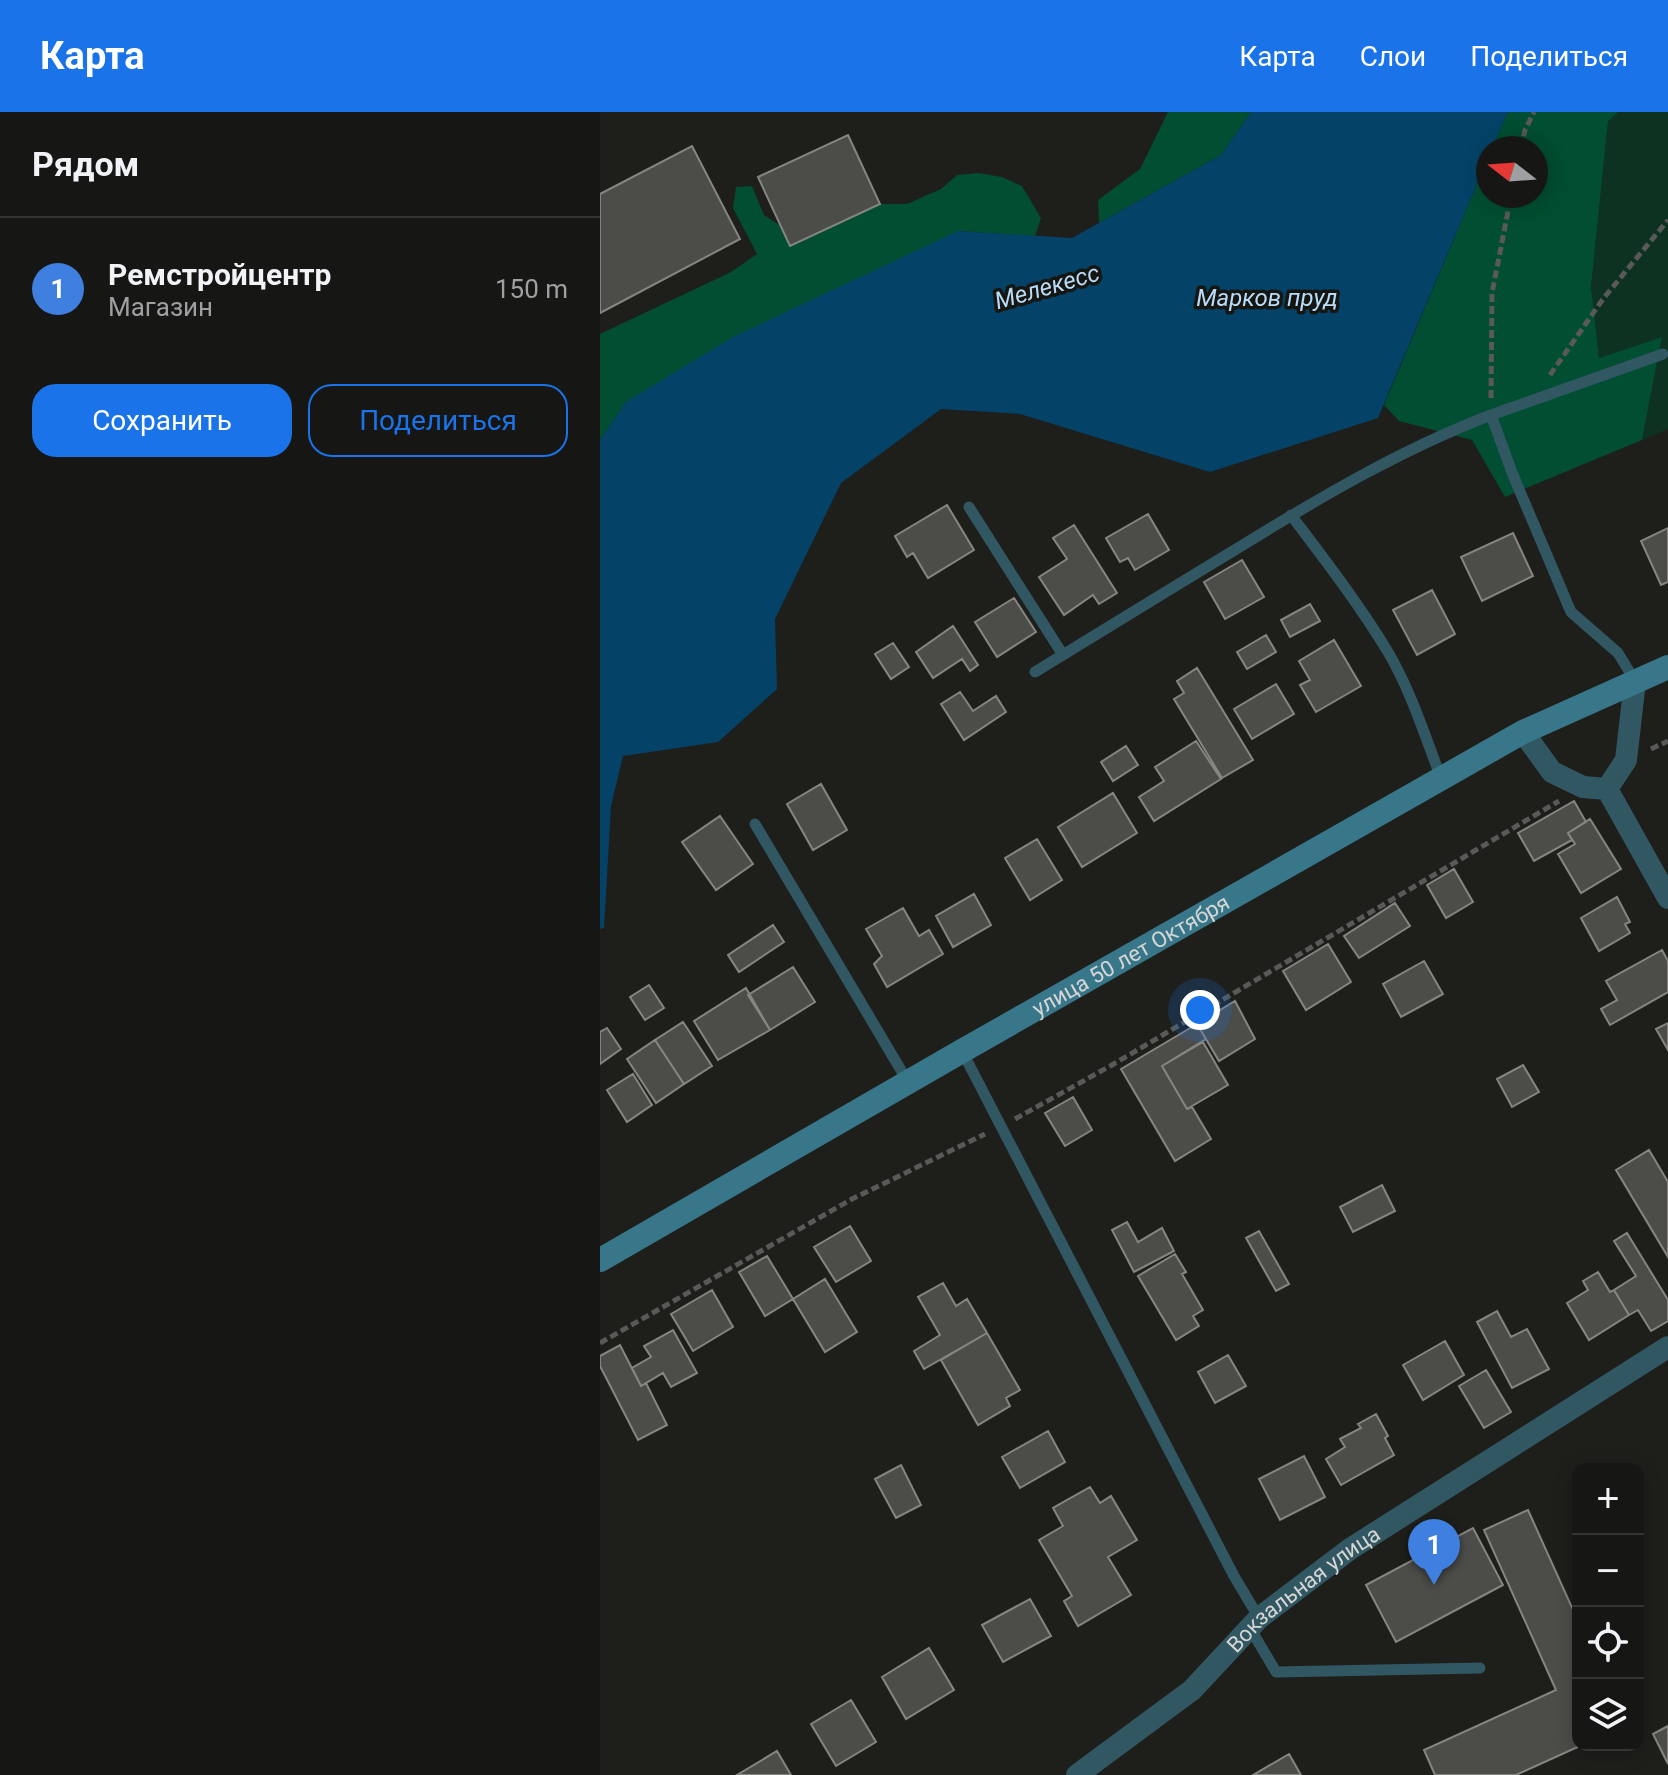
<!DOCTYPE html>
<html lang="ru">
<meta charset="utf-8">
<style>
body{margin:0;font-family:Roboto,sans-serif;background:#232322;color:#f1f3f6}
.controls{position:absolute;right:24px;bottom:24px;display:grid;overflow:hidden;border-radius:16px;box-shadow:0 4px 20px #0003}
.controls button{width:72px;height:72px;display:grid;place-items:center;padding:0;border:0;border-bottom:2px solid #353534;background:#161614;color:#f1f3f6;font:40px sans-serif}
.compass{position:absolute;left:876px;top:24px;width:72px;height:72px;border-radius:50%;background:#161614;box-shadow:0 4px 20px #0003;rotate:287deg}
.you{position:absolute;left:600px;top:898px;width:28px;height:28px;margin:-20px;border:6px solid #fff;border-radius:50%;background:#1a73e8;box-shadow:0 0 0 12px #1a73e833}
.badge{display:grid;place-items:center;width:52px;height:52px;border-radius:50%;background:#1a73e8;color:#fff;font-size:26px;font-weight:700}
.pin{position:absolute;translate:-50% -66px;filter:drop-shadow(0 2px 4px #0008)}
.pin::after{content:'';position:absolute;top:42px;width:28px;height:24px;background:inherit;clip-path:polygon(0 0,100% 0,50% 100%)}
.list{margin:0;padding:0;list-style:none}
h2{display:flex;justify-content:space-between;align-items:center;height:104px;margin:0;padding:0 32px;font-size:34px}
h2 small{font-size:26px;font-weight:400;color:#9e9fa0}
.list li{display:grid;grid-template-columns:52px 1fr auto;gap:24px;align-items:center;box-sizing:border-box;height:144px;padding:0 32px;border-top:2px solid #353534}
.list b{display:block;font-size:30px;white-space:nowrap}
.list p{margin:0;font-size:26px;white-space:nowrap;color:#9e9fa0}
.list em{font-size:26px;font-style:normal;color:#9e9fa0}
.actions{display:flex;gap:16px;padding:24px 32px}
.actions a{flex:1;padding:18px 0;border:2px solid #1a73e8;border-radius:24px;text-align:center;font-size:28px;color:#1a73e8}
.actions .main{background:#1a73e8;color:#fff}
.icon{flex:none;width:44px;height:44px;fill:none;stroke:currentColor;stroke-width:2;stroke-linecap:round;stroke-linejoin:round}
.map{position:relative;flex:none;width:1068px;height:1663px;overflow:hidden}
header{display:flex;align-items:center;gap:48px;box-sizing:border-box;height:112px;padding:0 40px;background:#1a73e8;color:#fff}
header strong{font-size:38px}
nav{display:flex;gap:44px;margin-inline-start:auto;font-size:28px}
main{display:flex}
aside{flex:1;background:#161614}
.map>svg:first-child{display:block}
</style>
<header>
<strong>Карта</strong>
<nav><a>Карта</a><a>Слои</a><a>Поделиться</a></nav>
</header>
<main>
<aside>
<h2>Рядом<small></small></h2>
<ul class="list">
<li><span class="badge" style="background:#3f7fe0">1</span><div><b>Ремстройцентр</b><p>Магазин</p></div><em>150 m</em></li>
</ul>
<div class="actions"><a class="main">Сохранить</a><a>Поделиться</a></div>
</aside>
<div class="map">
<svg width="1068" height="1663" viewBox="0 0 1068 1663">
<rect width="100%" height="100%" fill="#1e1e1b"/>
<path fill="#0d3222" d="M1018,0h50v317l-26,11 20,-103 -63,21 -8,-71 17,-166z"/>
<path fill="#014e32" d="M568,0h83l-30,43 -122,68 -1,-23 42,-31z
M908,0h110l-10,9 -17,166 8,71 63,-21 -20,103 -137,57 -33,-57 -73,-19 -15,-16 104,-247v38h48v-48h-44z
M379,61l23,4 20,9 19,32 -6,18 -77,-5 -332,171 -26,38v-106l131,-62 26,-18 -24,-46 3,-21 16,-1 12,29 20,13 6,18 90,-42h27l34,-15 16,-14z"/>
<path fill="#044367" d="M651,0h257l-16,36h-4v10l-110,260 -168,54 -190,-58 -79,-5 -100,74 -66,136 2,70 -59,53 -95,14 -12,50 -7,122 -4,1v-489l26,-38 107,-65 225,-106 114,7 149,-83z"/>
<path fill="#4c4c48" stroke="#868581" stroke-width="2" d="M248,23l32,69 -90,42 -32,-69z
M92,34l48,93 -140,74v-119z
M347,393l27,45 -46,28 -15,-25 -6,4 -12,-21z
M548,402l21,36 -34,20 -7,-12 -8,4 -14,-24z
M474,413l43,68 -18,11 -6,-9 -29,20 -25,-38 28,-18 -14,-21z
M1068,416v54l-7,3 -20,-44z
M913,421l20,43 -51,25 -21,-44z
M642,448l22,37 -39,22 -21,-37z
M832,478l23,44 -38,21 -24,-45z
M414,486l22,34 -39,25 -22,-35z
M710,492l10,17 -30,16 -9,-17z
M353,514l25,39 -8,6 -8,-12 -29,19 -17,-26z
M666,523l10,17 -29,17 -10,-17z
M734,528l27,46 -45,26 -16,-27 10,-5 -11,-19z
M293,531l16,24 -18,12 -16,-25z
M597,556l56,92 -31,18 -48,-79 10,-6 -7,-12z
M676,572l18,30 -42,25 -18,-30z
M360,580l13,19 23,-15 10,16 -42,28 -23,-36z
M596,629l25,38 -67,42 -15,-24 25,-16 -9,-14z
M526,634l12,19 -25,16 -12,-19z
M221,672l26,46 -34,20 -26,-46z
M513,681l24,40 -55,34 -24,-40z
M974,689l12,21 -18,11 4,7 -38,21 -16,-28z
M120,704l33,48 -37,26 -34,-48z
M990,707l31,50 -40,24 -23,-39 17,-10 -7,-11z
M437,727l25,41 -32,20 -25,-42z
M854,757l19,33 -27,16 -19,-33z
M374,782l17,31 -38,22 -17,-31z
M1017,785l13,25 -5,2 5,9 -31,18 -18,-33z
M795,791l15,23 -51,32 -15,-22z
M303,796l16,28 10,-6 14,24 -56,33 -13,-23 8,-8 -16,-27z
M173,813l11,17 -45,30 -11,-17z
M728,832l23,38 -45,28 -23,-39z
M1062,838l6,11v31l-58,33 -9,-16 16,-9 -11,-19z
M824,849l19,33 -42,23 -18,-33z
M193,855l22,35 -45,28 -22,-35z
M49,873l15,23 -19,12 -15,-23z
M146,876l24,42 -52,30 -24,-39z
M635,889l20,38 -36,22 -22,-37z
M83,910l29,44 -28,18 -29,-44z
M1068,911v27l-12,-21z
M597,912l9,15 -44,27 25,43 5,-2 19,32 -36,22 -54,-92z
M7,916l14,21 -21,15v-32z
M55,928l29,44 -28,19 -29,-44z
M603,930l25,43 -41,24 -25,-43z
M923,953l16,27 -27,15 -15,-28z
M33,962l19,31 -25,17 -20,-32z
M473,985l19,33 -27,16 -20,-33z
M1049,1038l19,32v75l-52,-87z
M782,1073l13,26 -42,21 -13,-25z
M527,1110l11,20 24,-14 12,23 -40,21 -22,-42z
M250,1114l21,35 -35,21 -22,-35z
M659,1119l30,53 -13,7 -30,-53z
M1027,1121l41,67v21l-17,10 -13,-21 -9,5 -15,-25 22,-14 -22,-35z
M575,1142l11,18 -4,2 21,36 -10,6 6,10 -23,14 -38,-64z
M167,1144l26,43 -28,17 -26,-44z
M998,1160l12,20 4,-2 15,25 -40,25 -22,-37 21,-13 -5,-9z
M225,1167l32,53 -32,20 -32,-53z
M343,1171l13,23 11,-7 20,34 -63,36 -10,-18 26,-16 -22,-38z
M112,1178l21,37 -40,24 -22,-37z
M897,1199l14,26 16,-8 22,40 -37,19 -35,-66z
M73,1218l24,43 -26,14 -8,-14 -22,13 -9,-18 19,-11 -7,-11z
M387,1221l33,57 -14,8 4,8 -32,19 -37,-65z
M845,1229l19,34 -41,25 -20,-35z
M20,1233l21,41 5,-3 21,42 -29,15 -38,-74v-10z
M628,1243l18,31 -31,17 -17,-31z
M886,1258l25,42 -27,16 -25,-42z
M776,1302l12,22 -3,2 9,17 -53,30 -15,-26 19,-12 -5,-8 21,-11 -3,-4z
M448,1319l17,31 -45,26 -18,-31z
M704,1344l21,41 -45,23 -21,-41z
M301,1353l20,40 -25,13 -21,-39z
M490,1375l10,16 11,-7 26,44 -29,17 23,38 -53,31 -14,-25 8,-5 -33,-56 24,-14 -10,-18z
M928,1398l50,111v124h4l-66,30h-81l-11,-25 132,-60 -72,-160z
M873,1416l30,57 -107,57 -30,-57z
M430,1487l21,37 -48,26 -21,-37z
M329,1536l25,42 -48,29 -24,-42z
M251,1588l25,42 -40,24 -25,-42z
M1068,1614v38l-15,-30z
M177,1639l14,24h-54z
M689,1642l12,21h-48z"/>
<g fill="none" stroke-linecap="round" stroke-linejoin="round">
<path stroke="#595957" stroke-width="5" stroke-dasharray="8 4" stroke-linecap="butt" d="M921,36l4,-18 9,-18
M950,263l53,-76 65,-79
M891,286l1,-105 19,-97
M1051,637l17,-8
M415,1007l97,-54 447,-264
M0,1231l252,-144 133,-65"/>
<path stroke="#315763" stroke-width="11" d="M891,303l172,-61
M369,395l94,148
M691,403c34,45 68,89 97,137 23,39 37,84 53,126
M435,560c67,-41 135,-83 203,-124 81,-50 164,-99 253,-133l22,60 58,137 47,41 17,28
M155,712l153,258
M362,939l272,525 25,42
M650,1516l26,44 204,-4"/>
<g stroke="#315763" stroke-width="22">
<path d="M923,620l29,40 31,15 24,2 61,109"/>
<path d="M1007,677l19,-29 9,-79"/>
<path id="s1" d="M477,1663l115,-85 67,-72 91,-69 318,-202"/>
</g>
<path stroke="#38778a" stroke-width="24" id="s2" d="M0,1148l362,-209 561,-319 145,-65"/>
</g>
<g text-anchor="middle" stroke-width="7" stroke-linejoin="round" paint-order="stroke">
<g font-size="22" fill="#d6d6d4" stroke="#151512">
<text dy="8" stroke="none"><textPath href="#s2" startOffset="612">улица 50 лет Октября</textPath></text>
<text dy="8" stroke="none"><textPath href="#s1" startOffset="294">Вокзальная улица</textPath></text>
</g>
<g font-size="24" font-style="italic" fill="#b8dbf7" stroke="#151512">
<text transform="translate(447 175) rotate(-16)" y="8">Мелекесс</text>
<text x="667" y="194">Марков пруд</text>
</g>
</g>
</svg>
<div class="controls">
<button>+</button>
<button>−</button>
<button><svg class="icon" aria-label="locate" viewBox="0 0 24 24"><circle cx="12" cy="12" r="6"/><path d="M12 2v4M12 18v4M2 12h4M18 12h4"/></svg></button>
<button><svg class="icon" aria-label="layers" viewBox="0 0 24 24"><path d="M12 4l9 5-9 5-9-5zM3 14l9 5 9-5"/></svg></button>
</div>
<svg class="compass" viewBox="-18 -18 36 36"><path d="M0-13l5 13h-10z" fill="#e53935"/><path d="M0 13l5-13h-10z" fill="#9e9fa0"/></svg>
<div class="you"></div>
<div class="pin badge" style="left:834px;top:1473px;background:#3f7fe0">1</div>
</div>
</main>
